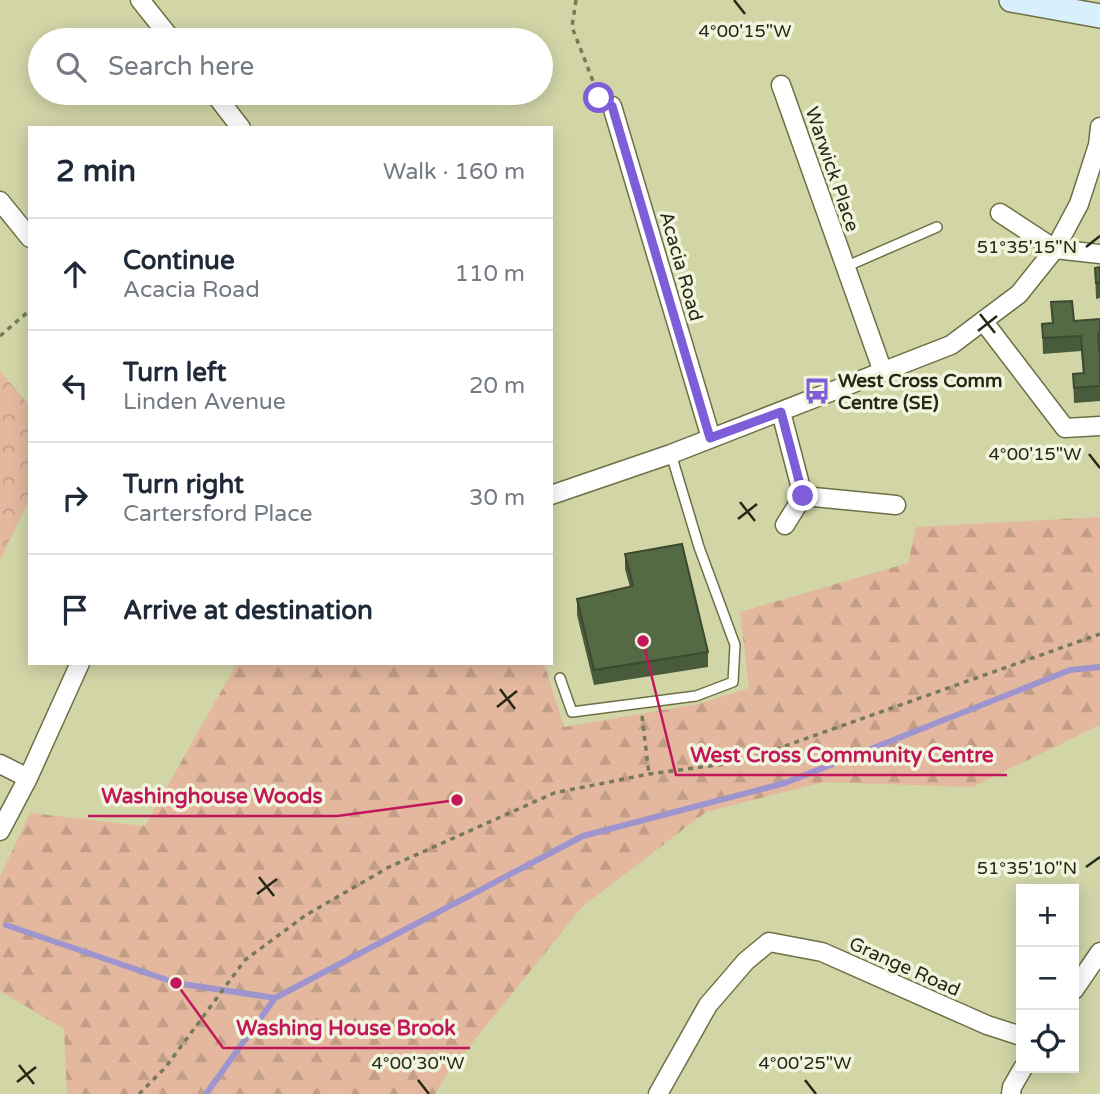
<!DOCTYPE html>
<meta charset="utf-8">
<style>
body{margin:0;font-family:"Varela Round",sans-serif;background:#f6f6f7;color:#1f2937}
.controls{position:absolute;right:21px;bottom:21px;display:grid;overflow:hidden;border-radius:0px;box-shadow:0 4px 18px #0003}
.controls button{width:63px;height:63px;display:grid;place-items:center;padding:0;border:0;border-bottom:2px solid #e0e1e3;background:#fff;color:#1f2937;font:35px sans-serif}
.stop{position:absolute;width:21px;height:21px;margin:-16px;border:5px solid #7e5dd8;border-radius:50%;background:#fff}
.stop.end{background:#7e5dd8;border-color:#fff;box-shadow:0 2px 7px #0008}
.list{margin:0;padding:0;list-style:none}
h2{display:flex;justify-content:space-between;align-items:center;height:91px;margin:0;padding:0 28px;font-size:30px}
h2 small{font-size:23px;font-weight:400;color:#747a83}
.list li{display:grid;grid-template-columns:46px 1fr auto;gap:21px;align-items:center;box-sizing:border-box;height:112px;padding:0 28px;border-top:2px solid #e0e1e3}
.list b{display:block;font-size:26px;white-space:nowrap}
.list p{margin:0;font-size:23px;white-space:nowrap;color:#747a83}
.list em{font-size:23px;font-style:normal;color:#747a83}
.icon{flex:none;width:38px;height:38px;fill:none;stroke:currentColor;stroke-width:2;stroke-linecap:round;stroke-linejoin:round}
.map{position:relative;flex:none;width:1100px;height:1094px;overflow:hidden}
.search{position:absolute;background:#fff;box-shadow:0 4px 18px #0003;left:28px;top:28px;width:525px;height:77px;display:flex;align-items:center;gap:18px;box-sizing:border-box;padding:0 24px;border-radius:38px;color:#747a83;font-size:26px}
.panel{position:absolute;background:#fff;box-shadow:0 4px 18px #0003;left:28px;top:126px;width:525px;height:539px;border-radius:0px}
.map>svg:first-child{display:block}
</style>
<div class="map">
<svg width="1100" height="1094" viewBox="0 0 1100 1094">
<defs>
<pattern id="forest-firs" width="22" height="20" patternUnits="userSpaceOnUse" patternTransform="scale(1.75)"><rect width="22" height="20" fill="#e3b89e"/><path d="M5 1l3.5 6h-7zM16 11l3.5 6h-7z" fill="#c39e87"/></pattern>
<pattern id="park-crowns" width="20" height="18" patternUnits="userSpaceOnUse" patternTransform="scale(1.75)"><rect width="20" height="18" fill="#e3b89e"/><path d="M2 6a3 3 0 1 1 6 0M12 15a3 3 0 1 1 6 0" fill="none" stroke="#c39e87"/></pattern>
</defs>
<rect width="100%" height="100%" fill="#d2d6a7"/>
<path fill="url(#forest-firs)" d="M1100,517v208l-128,62 -148,-5 -118,30 -124,95 -135,167 -12,20h-368l-3,-65 -64,-38v-114l30,-64 115,13 92,-163h307l20,64 134,-23 51,-16 -9,-76 168,-49 8,-36z"/>
<path fill="url(#park-crowns)" d="M0,371l30,35v92l-30,62z"/>
<g fill="none" stroke-linecap="round" stroke-linejoin="round">
<path stroke="#9f95ce" stroke-width="6" d="M6,925l170,58 99,15
M206,1094l69,-96 308,-162 202,-53 285,-113 30,-3"/>
<g stroke="#6d7044" stroke-width="12">
<path id="lane" d="M845,267l92,-40
M560,678l12,34 124,-16 37,-14 2,-37 -36,-98 -28,-93"/>
</g>
<g stroke="#6d7044" stroke-width="21">
<path id="street" d="M140,0l32,40
M781,85l102,287
M214,93l27,35
M612,106l99,332
M0,201l30,37
M1000,213l55,36 45,5
M984,322l81,106 35,-2
M781,412l22,84 93,9
M551,495l120,-41 280,-109 68,-51 36,-45 24,-45 19,-59 2,-18
M785,525l18,-29
M0,764l28,14
M0,831l28,-53 52,-115
M1074,990l26,-38
M658,1094l50,-89 38,-44 23,-19 53,10 165,73 34,11
M1011,1094l1,-7 11,-19"/>
</g>
<g stroke="#6d7044" stroke-width="26">
<path id="secondary" d="M1011,0l89,16"/>
</g>
<path stroke="#777a5a" stroke-width="3.5" stroke-dasharray="5 5" stroke-linecap="butt" d="M576,0l-4,27 26,67
M0,336l30,-26
M642,716l7,58
M139,1094l26,-26 80,-108 61,-45 83,-48 165,-74 95,-19 91,-12 360,-128"/>
<use href="#lane" stroke="#fff" stroke-width="9"/>
<use href="#street" stroke="#fff" stroke-width="18"/>
<use href="#secondary" stroke="#d7f0fc" stroke-width="23"/>
</g>
<path fill="#485b3a" d="M1100,267v31l-4,1 -1,-31z
M1051,302l23,19 26,-2v82l-26,2 -1,-29h10l-2,-23 -38,3 -1,-30 10,-1z
M625,554l83,98v15l-114,18 -17,-70v-16l53,-12 -5,-18z"/>
<path fill="#546a44" stroke="#3b4a30" stroke-width="2" d="M1100,267v16h-4l-1,-15z
M1072,301l2,20 26,-2v15h-2l2,22v30l-26,2 -1,-14 11,-1 -3,-37 -38,2 -1,-14 11,-1 -2,-21z
M682,544l26,108 -114,18 -17,-71 56,-13 -8,-32z"/>
<g fill="none" stroke-linecap="round" stroke-linejoin="round">
<path stroke="#7e5dd8" stroke-width="9" d="M599,98l13,8 98,332 71,-26 22,84"/>
</g>
<path fill="none" stroke="#272816" stroke-width="2.5" d="M734,0l11,14M1086,247l14,-11M980,314l15,19M978,331l19,-15M1089,454l11,14M740,502l15,19M738,519l19,-15M500,689l15,20M497,707l20,-16M1086,867l14,-10M259,877l15,19M257,894l20,-15M19,1065l15,19M418,1080l11,14M805,1080l11,14M17,1082l19,-15"/>
<defs>
<g id="bus-bare" transform="scale(2.1)"><path d="M-5-6H5V4H4V6H2V4H-2V6H-4V4H-5ZM-3.5-4V0h7V-4ZM-3.5 1.2v1.5H-2V1.2ZM2 1.2v1.5H3.5V1.2Z" fill="#7e5dd8" stroke="#f2f5dd" stroke-width="2.5" paint-order="stroke"/></g>
</defs>
<g fill-rule="evenodd">
<use href="#bus-bare" x="817" y="391"/>
</g>
<g text-anchor="middle" stroke-width="7" stroke-linejoin="round" paint-order="stroke">
<g font-size="19" fill="#272816" stroke="#f2f5dd">
<text transform="translate(833 169) rotate(71)" y="7">Warwick Place</text>
<text transform="translate(682 266) rotate(74)" y="7">Acacia Road</text>
<text transform="translate(905 966) rotate(24)" y="7">Grange Road</text>
</g>
<g font-size="19" font-weight="bold" fill="#272816" stroke="#f2f5dd" text-anchor="start">
<text x="838" y="387">West Cross Comm<tspan x="838" dy="22">Centre (SE)</tspan></text>
</g>
</g>
<g font-size="18" text-anchor="middle" fill="#272816" stroke="#f2f5dd" stroke-width="7" stroke-linejoin="round" paint-order="stroke">
<text x="745" y="37">4°00'15"W</text>
<text x="1027" y="253">51°35'15"N</text>
<text x="1035" y="460">4°00'15"W</text>
<text x="1027" y="874">51°35'10"N</text>
<text x="418" y="1069">4°00'30"W</text>
<text x="805" y="1069">4°00'25"W</text>
</g>
<path fill="none" stroke="#c2185b" stroke-width="2.5" d="M643 641L676 775H1007M457 800L337 816H88M176 983L223 1048H470"/>
<g fill="#c2185b" stroke="#f2f5dd" stroke-width="2.5">
<circle cx="643" cy="641" r="7"/>
<circle cx="457" cy="800" r="7"/>
<circle cx="176" cy="983" r="7"/>
</g>
<g font-size="21" text-anchor="middle" font-weight="bold" fill="#c2185b" stroke="#f2f5dd" stroke-width="7" stroke-linejoin="round" paint-order="stroke">
<text x="842" y="762">West Cross Community Centre</text>
<text x="212" y="803">Washinghouse Woods</text>
<text x="346" y="1035">Washing House Brook</text>
</g>
</svg>
<div class="controls">
<button>+</button>
<button>−</button>
<button><svg class="icon" aria-label="locate" viewBox="0 0 24 24"><circle cx="12" cy="12" r="6"/><path d="M12 2v4M12 18v4M2 12h4M18 12h4"/></svg></button>
</div>
<div class="stop" style="left:599px;top:98px"></div>
<div class="stop end" style="left:803px;top:496px"></div>
<div class="search"><svg class="icon" aria-label="search" viewBox="0 0 24 24"><circle cx="10" cy="10" r="6"/><path d="M15 15l6 6"/></svg>Search here</div>
<section class="panel">
<h2>2 min<small>Walk · 160 m</small></h2>
<ul class="list">
<li><svg class="icon" aria-label="ahead" viewBox="0 0 24 24"><path d="M12 20V5M6 11l6-6 6 6"/></svg><div><b>Continue</b><p>Acacia Road</p></div><em>110 m</em></li>
<li><svg class="icon" aria-label="left" viewBox="0 0 24 24"><path d="M17 20v-9H6M10 6l-5 5 5 5"/></svg><div><b>Turn left</b><p>Linden Avenue</p></div><em>20 m</em></li>
<li><svg class="icon" aria-label="right" viewBox="0 0 24 24"><path d="M7 20v-9h11M14 6l5 5-5 5"/></svg><div><b>Turn right</b><p>Cartersford Place</p></div><em>30 m</em></li>
<li><svg class="icon" aria-label="arrive" viewBox="0 0 24 24"><path d="M6 21V4h12l-3 4 3 4H6"/></svg><div><b>Arrive at destination</b></div></li>
</ul>
</section>
</div>
